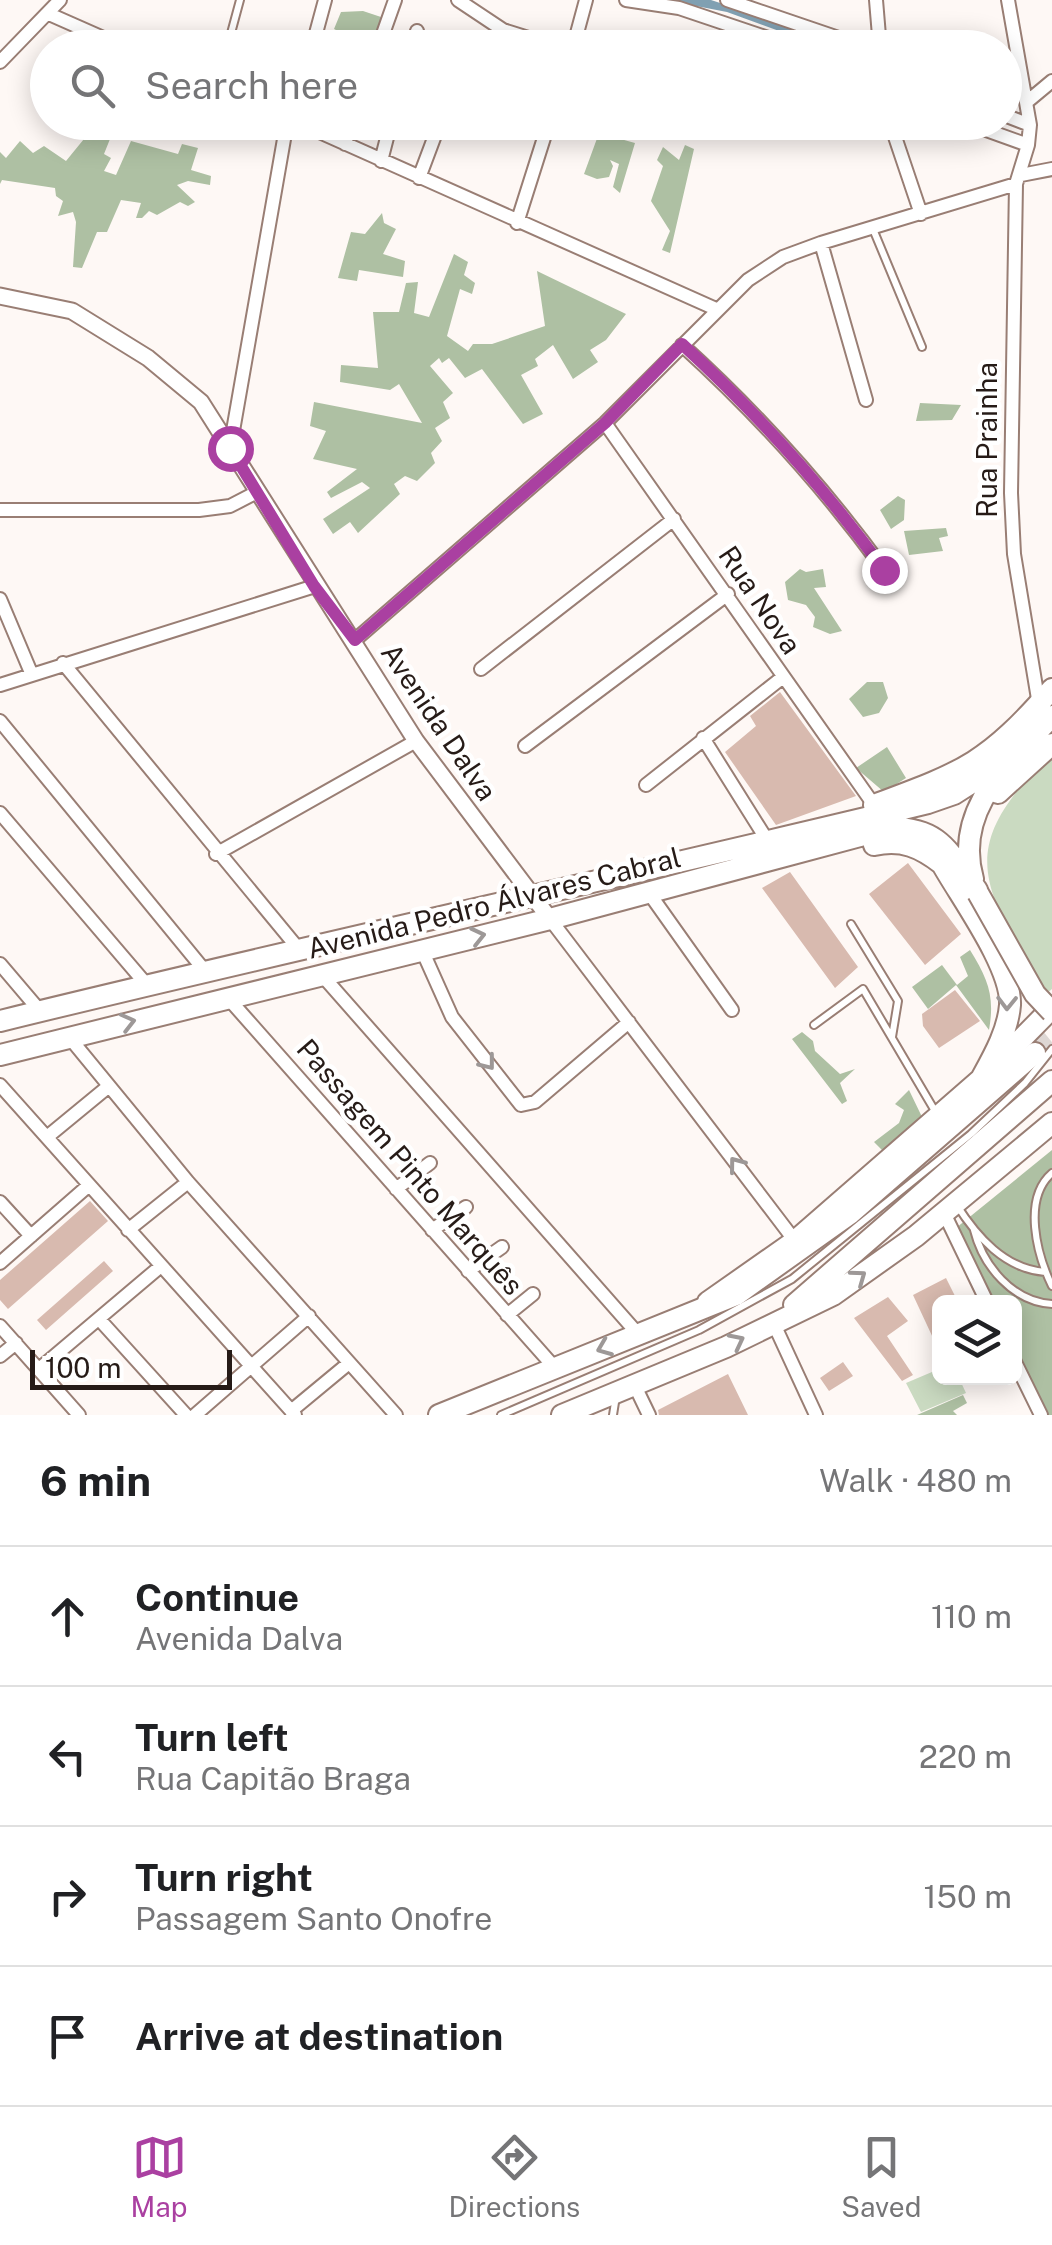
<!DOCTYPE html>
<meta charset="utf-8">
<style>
body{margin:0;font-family:"Public Sans",sans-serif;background:#f6f6f6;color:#202124}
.controls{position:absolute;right:30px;bottom:30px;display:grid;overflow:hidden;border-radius:15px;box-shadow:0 5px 25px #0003}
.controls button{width:90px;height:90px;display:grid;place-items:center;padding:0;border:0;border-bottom:2px solid #e0e0e0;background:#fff;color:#202124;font:50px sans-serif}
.scale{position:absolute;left:30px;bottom:25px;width:202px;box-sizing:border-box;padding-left:10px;border:5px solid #261b17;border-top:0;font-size:28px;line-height:35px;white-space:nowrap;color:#261b17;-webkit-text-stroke:8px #fff;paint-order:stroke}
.stop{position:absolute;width:30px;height:30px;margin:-22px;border:8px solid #aa40a1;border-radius:50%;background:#fff}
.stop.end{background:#aa40a1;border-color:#fff;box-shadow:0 2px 10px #0008}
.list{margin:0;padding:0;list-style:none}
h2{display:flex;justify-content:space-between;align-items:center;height:130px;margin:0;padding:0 40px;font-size:42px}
h2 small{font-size:32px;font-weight:400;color:#757577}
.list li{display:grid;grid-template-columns:65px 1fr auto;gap:30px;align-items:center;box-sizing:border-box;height:140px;padding:0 40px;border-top:2px solid #e0e0e0}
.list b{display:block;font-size:38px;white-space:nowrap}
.list p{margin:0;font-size:32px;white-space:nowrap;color:#757577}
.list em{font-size:32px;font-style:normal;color:#757577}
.icon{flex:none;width:55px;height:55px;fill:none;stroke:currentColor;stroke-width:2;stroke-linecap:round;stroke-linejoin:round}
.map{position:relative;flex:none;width:1052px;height:1415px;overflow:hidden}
.search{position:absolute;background:#fff;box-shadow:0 5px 25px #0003;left:30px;right:30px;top:30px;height:110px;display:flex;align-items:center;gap:25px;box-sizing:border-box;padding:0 35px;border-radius:55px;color:#757577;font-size:38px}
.sheet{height:690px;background:#fff}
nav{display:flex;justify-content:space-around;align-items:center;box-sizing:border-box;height:140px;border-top:2px solid #e0e0e0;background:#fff;font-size:28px;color:#757577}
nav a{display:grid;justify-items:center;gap:5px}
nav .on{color:#aa40a1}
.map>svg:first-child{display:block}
</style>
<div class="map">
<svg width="1052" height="1415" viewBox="0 0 1052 1415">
<rect width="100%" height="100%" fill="#fef8f5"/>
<path fill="#cadac1" d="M1052,754v235l-7,6c-59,-106 -96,-144 7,-241z
M939,1369l1,9h19l7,15 -45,19 -15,-29z"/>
<path fill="#aec0a3" d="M363,11l21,7 -9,26 -32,3 3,-12 -12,-6 7,-17z
M97,123l17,6 -10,25 7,4 -7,13 12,4 15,-34 47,13 4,-10 16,4 -7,22 20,6 -1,9 -22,-4 -11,4 18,17 -7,4 -8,-4 -23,13 -8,-4 -7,7h-6l5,-15 -20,-3 -14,32h-10l-15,36 -9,-1 3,-45 -3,-10 -15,4 5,-15 -7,-5 -1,-8 -53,-8 -2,4v-32l6,6 14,-17 13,12 11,-7 22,15z
M599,133l36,10 -15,50 -7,-6 6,-23 -9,-4 3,6 -4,11 -12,2 -13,-5z
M685,145l9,4 -24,104 -8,-3 8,-19 -19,-30 12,-35 -6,-6 6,-13 16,13z
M382,213l2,10 12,6 -13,25 22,7 -2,16 -44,-7 -2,11 -19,-3 13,-46 14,2z
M454,254l14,8 -4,13 11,8 -3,11 -12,-5 -13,47 21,15 5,-7h19l53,-18 -8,-55 89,43 -20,26 -16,10 8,12 -25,17 -20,-34 -18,14 3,7 -17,9 22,39 -20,10 -41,-55 -17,9 -16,-20 -7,5 -3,-5 -9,8 23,27 -10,9 7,16 -15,10 7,13 -11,12 4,10 -18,18 -12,-5 -11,8 6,10 -42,39 -8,-11 -17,12 -10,-15 47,-31 -8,-6 -31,16 -4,-6 30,-23 -44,-10 13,-28 -16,-5 4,-24 108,21 -23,-39 -9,6 -50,-8 1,-17 37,3 -5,-56h26l7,-29 12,-1 -4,31 15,4z
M920,403l41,2 -9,15 -36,1z
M898,496l7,4 -1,20 -13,9 -11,-19z
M946,528l2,8 -9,2 4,13 -34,4 -5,-24z
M800,569l6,3 17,-3 3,18 -12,1 28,43 -12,3 -17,-7 2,-10 -9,-12 -18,-5 -3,-18z
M867,682h16l5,16 -9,15 -16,4 -14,-18z
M887,747l19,31 -22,14 -28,-24z
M970,950c18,29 25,46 19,80l-33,-45 -28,24 -16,-22 30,-22 15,20 11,-9 -8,-19z
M802,1032l11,9 2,10 25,23 15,-5 -15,14 7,18 -5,3 -50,-65z
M909,1090l14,29 -37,35 -12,-12 25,-19 5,-13 -9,-6z
M1052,1150v265h-7l-30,-64 -1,-49h-22l-36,-74z
M963,1395l4,8 -14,8 4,4h-40z"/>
<path fill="#80a0b2" d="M665,0h46l142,47h-30l-96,-35z"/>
<path fill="#d8baaf" d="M780,692l76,104 -80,29 -51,-73 31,-26 -6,-10z
M908,863l53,71 -36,31 -56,-71z
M790,872l68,95 -23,21 -73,-100z
M955,990l25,31 -41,27 -16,-22 -1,-12z
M90,1201l18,20 -100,88 -8,-9v-20z
M104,1261l9,10 -67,59 -9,-10z
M946,1278l12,24h-18v51l-27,-58z
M888,1297l20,24 -21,15 26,39 -11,6 -48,-63z
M843,1362l10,14 -24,15 -9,-13z
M728,1374l20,41h-89l-1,-5z"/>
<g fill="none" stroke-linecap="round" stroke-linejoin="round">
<path stroke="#ded7d4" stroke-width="20" stroke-dasharray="20 10" stroke-linecap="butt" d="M1035,1053l17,-14"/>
<g stroke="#997e74" stroke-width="10">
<path id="service" d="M227,48l13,-48
M873,229l49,118
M851,924l47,77 -6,36
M814,1025l49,-36 72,122
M1052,1173c-30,26 -15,82 0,113
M956,1204c21,33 49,65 89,68
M974,1230c9,36 39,72 78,74
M501,1415l198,-85 93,-51 179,-145 54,-51 27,-34
M613,1415l3,-19"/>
</g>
<g stroke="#997e74" stroke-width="16">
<path id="minor" d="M458,0l45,30 57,18
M626,0l53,8 119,40
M727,0l141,48
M876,0l4,48
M1008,0l22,125 -2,20 -12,39 -5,309 3,61 25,151
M49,14l77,34
M312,48l13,-48
M378,48l17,-48
M412,48l5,-17
M573,48l13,-48
M0,62l60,-62
M1028,101l24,-20
M1004,115l26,10
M297,122l419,187
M890,122l31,92
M906,122l62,3
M964,122l64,23
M345,144l7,-22
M381,161l10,-39
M1021,175l31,-6
M419,178l21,-56
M517,223l32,-101
M821,243l45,157
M682,345c76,69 142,142 203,226
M605,423l269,382
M230,448l57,-326
M0,510h199l31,-4 27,-14
M0,599l32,76
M355,640l250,-217 143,-143 35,-23 38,-14 195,-59
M63,663l234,284
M481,669l193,-150
M0,685l315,-99
M0,721l205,250
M703,738l64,102
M525,746l203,-152
M646,785l137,-108
M0,813l146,171
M216,854l200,-113
M649,893l83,117
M550,919l245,322
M422,950l30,67 69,88 14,-3 94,-80
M0,964l40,47
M321,974l317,360
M228,998l327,370
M69,1037l119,145 208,233
M0,1085l295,330
M47,1137l62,-51
M396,1189l34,-26
M0,1202l31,34
M944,1213l43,89
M128,1230l60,-48
M432,1230l34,-23
M0,1263l88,-77
M468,1271l34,-24
M507,1315l26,-21
M99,1319l87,96
M773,1322l43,93
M0,1326l79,89
M0,1356l16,-13
M1014,1360l27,55
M39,1369l122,-103
M635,1386l14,29
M291,1411l58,-48
M195,1415l114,-99"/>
</g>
<g stroke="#997e74" stroke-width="19">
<path id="tertiary" d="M0,296l72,15 76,47 53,44 215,339 134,178"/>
</g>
<g stroke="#997e74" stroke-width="24">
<path id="primary" d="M998,793l54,-49
M874,805c91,-34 112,-41 178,-116
M973,879c-20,-70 36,-116 79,-163
M0,1021c309,-76 619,-143 928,-218l26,-9 64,-41
M0,1055l550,-136 340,-91c51,-1 59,25 87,62
M990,1071l62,-63
M708,1302l87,-61 186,-162c12,-22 27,-48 29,-74 2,-38 -49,-107 -68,-141 -22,-17 -40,-25 -68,-19"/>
</g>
<g stroke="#997e74" stroke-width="24">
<path id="trunk" d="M794,1305l258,-224
M439,1415l297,-120 115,-82 184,-160
M562,1415l164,-68 107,-52 83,-59 136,-113"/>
</g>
<use href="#service" stroke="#fff" stroke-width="6"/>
<use href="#minor" stroke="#fff" stroke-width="12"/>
<use href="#tertiary" stroke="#fff" stroke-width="15"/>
<use href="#primary" stroke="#fff" stroke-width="20"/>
<use href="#trunk" stroke="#fff" stroke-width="20"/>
<g stroke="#997e74" stroke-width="24" stroke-linecap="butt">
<path id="trunk-bridge" d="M978,893l57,101 17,18"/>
</g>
<use href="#trunk-bridge" stroke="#fff" stroke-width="20"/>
</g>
<defs><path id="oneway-chevron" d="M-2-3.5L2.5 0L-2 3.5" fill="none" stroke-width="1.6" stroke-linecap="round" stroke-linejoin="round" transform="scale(2.5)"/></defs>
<g stroke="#9d9897">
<use href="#oneway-chevron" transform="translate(478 936) rotate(-13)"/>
<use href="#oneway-chevron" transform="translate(1007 1003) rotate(91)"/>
<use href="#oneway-chevron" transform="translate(128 1022) rotate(-14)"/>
<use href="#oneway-chevron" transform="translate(488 1063) rotate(52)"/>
<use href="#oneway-chevron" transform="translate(736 1164) rotate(-127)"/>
<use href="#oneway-chevron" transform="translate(859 1277) rotate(-36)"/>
<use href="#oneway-chevron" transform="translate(737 1341) rotate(-27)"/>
<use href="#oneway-chevron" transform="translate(604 1348) rotate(158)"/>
</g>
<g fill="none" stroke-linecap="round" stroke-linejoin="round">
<path stroke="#aa40a1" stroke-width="12" d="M230,448l84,138 41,54 250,-217 77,-79c76,70 142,143 202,226"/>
</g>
<g text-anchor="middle" stroke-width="9" stroke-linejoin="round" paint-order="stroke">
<g font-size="28" fill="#261b17" stroke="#fff">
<text transform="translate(987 440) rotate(-90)" y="10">Rua Prainha</text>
<text transform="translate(760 600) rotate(56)" y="10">Rua Nova</text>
<text transform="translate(439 722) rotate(56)" y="10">Avenida Dalva</text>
<text transform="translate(494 903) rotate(-14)" y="10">Avenida Pedro Álvares Cabral</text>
<text transform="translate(410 1167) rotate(49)" y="10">Passagem Pinto Marquês</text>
</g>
</g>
</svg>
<div class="controls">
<button><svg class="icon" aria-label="layers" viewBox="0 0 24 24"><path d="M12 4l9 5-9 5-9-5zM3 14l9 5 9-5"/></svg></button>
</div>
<div class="scale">100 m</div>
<div class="stop" style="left:230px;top:448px"></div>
<div class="stop end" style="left:884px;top:570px"></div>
<div class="search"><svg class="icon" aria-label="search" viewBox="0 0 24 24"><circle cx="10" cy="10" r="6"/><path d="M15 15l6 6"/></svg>Search here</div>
</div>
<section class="sheet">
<h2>6 min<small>Walk · 480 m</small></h2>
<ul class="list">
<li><svg class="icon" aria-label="ahead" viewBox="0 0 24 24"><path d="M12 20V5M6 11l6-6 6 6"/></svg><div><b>Continue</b><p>Avenida Dalva</p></div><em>110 m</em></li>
<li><svg class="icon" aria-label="left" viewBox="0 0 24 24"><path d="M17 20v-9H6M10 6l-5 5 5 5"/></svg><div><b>Turn left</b><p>Rua Capitão Braga</p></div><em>220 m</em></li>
<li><svg class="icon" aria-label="right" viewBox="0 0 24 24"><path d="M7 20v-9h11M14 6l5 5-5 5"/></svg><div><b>Turn right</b><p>Passagem Santo Onofre</p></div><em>150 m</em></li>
<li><svg class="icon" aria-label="arrive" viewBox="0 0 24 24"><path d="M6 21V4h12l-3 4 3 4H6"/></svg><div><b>Arrive at destination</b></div></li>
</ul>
</section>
<nav>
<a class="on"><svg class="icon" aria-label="map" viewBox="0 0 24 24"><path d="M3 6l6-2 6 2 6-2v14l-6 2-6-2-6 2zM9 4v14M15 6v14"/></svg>Map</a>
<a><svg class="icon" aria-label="directions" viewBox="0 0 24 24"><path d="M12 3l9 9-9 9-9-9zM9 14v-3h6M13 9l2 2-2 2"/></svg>Directions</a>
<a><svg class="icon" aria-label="saved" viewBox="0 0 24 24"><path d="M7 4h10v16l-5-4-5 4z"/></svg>Saved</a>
</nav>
